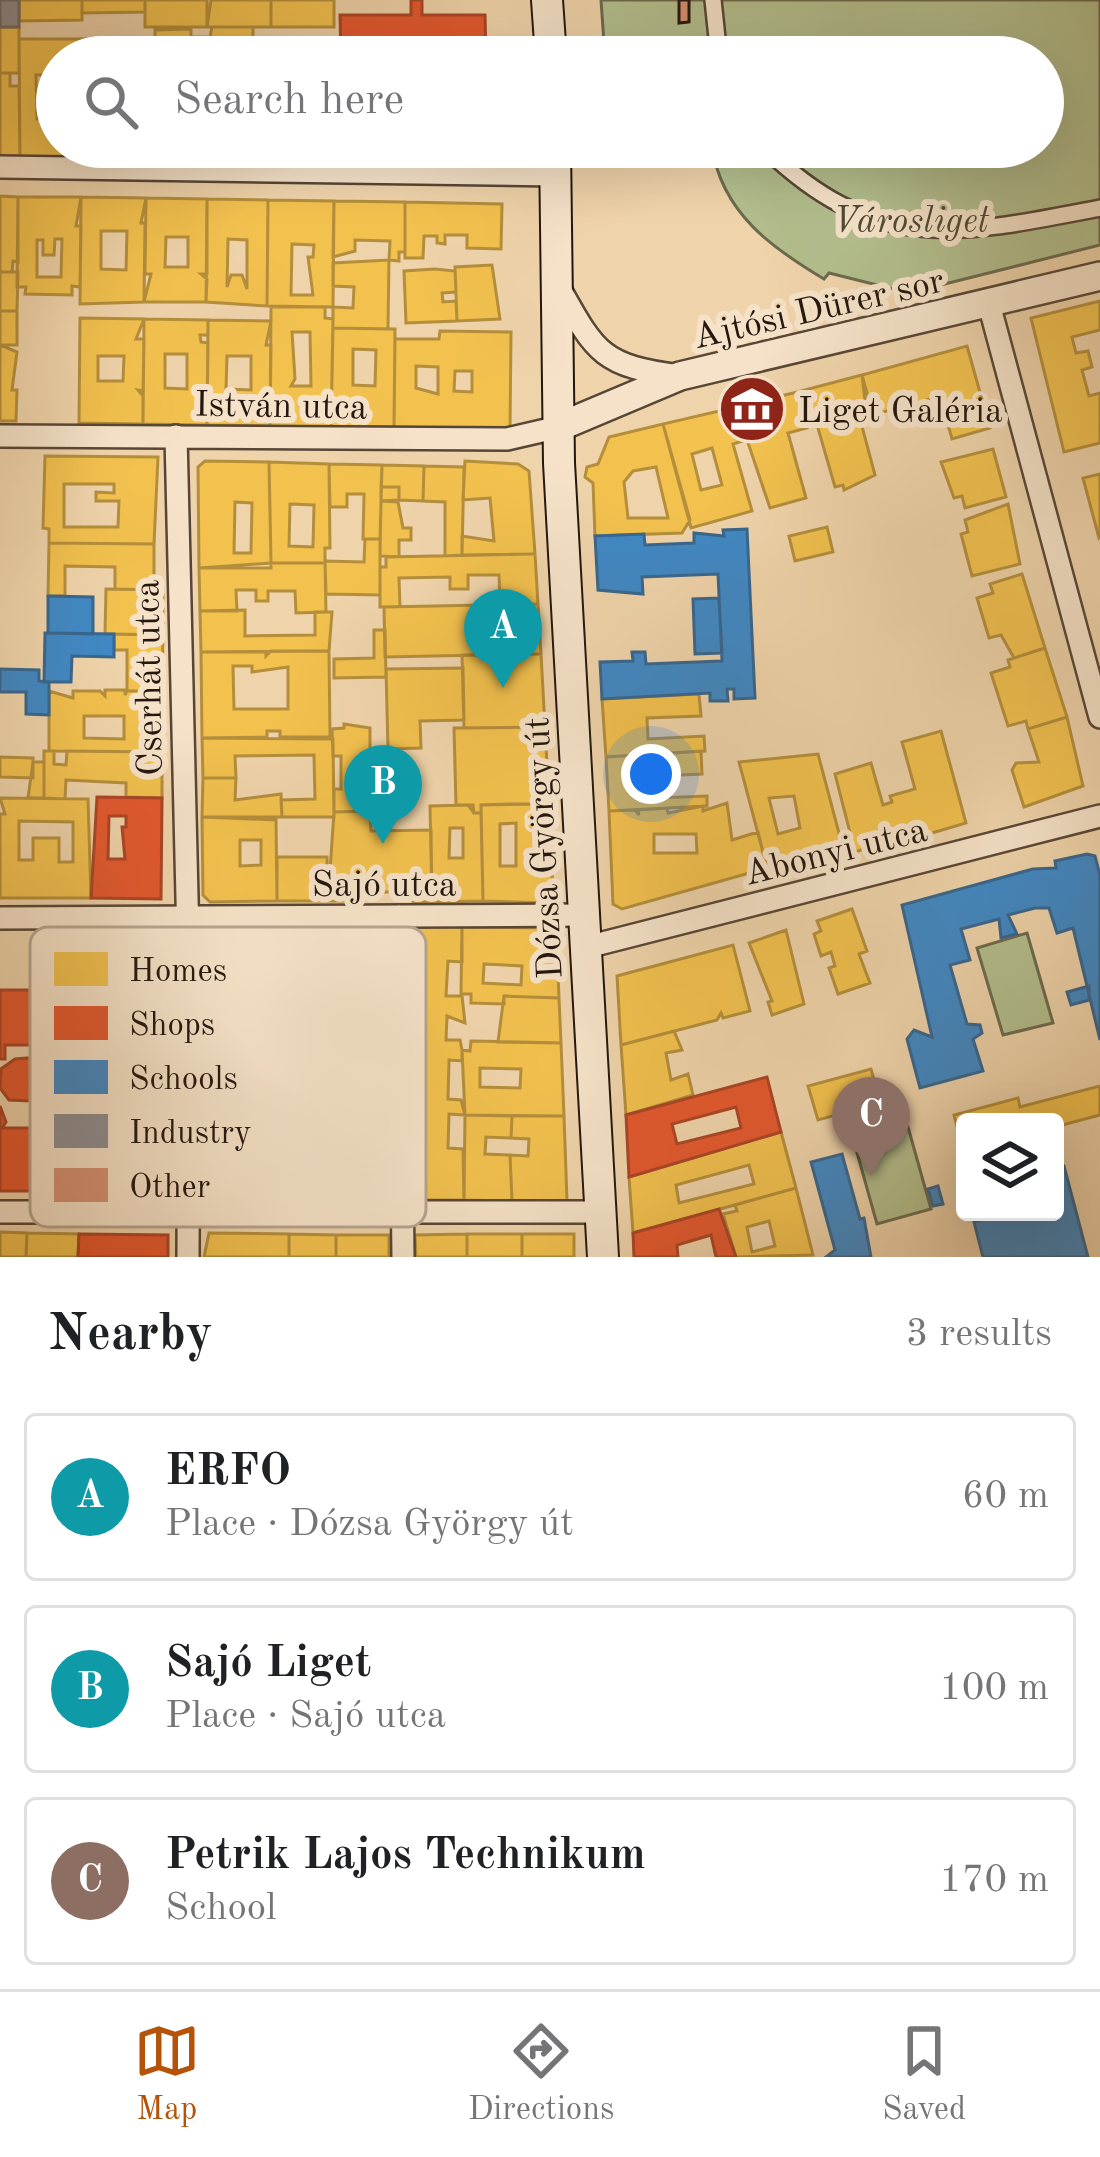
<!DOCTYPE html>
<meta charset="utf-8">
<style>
body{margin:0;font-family:"Old Standard TT",serif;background:#f2f2f2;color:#202124}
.controls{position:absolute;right:36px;bottom:36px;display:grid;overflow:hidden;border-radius:12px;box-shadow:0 12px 48px #0002}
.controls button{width:108px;height:108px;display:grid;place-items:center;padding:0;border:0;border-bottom:3px solid #e0e0e0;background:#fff;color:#202124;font:60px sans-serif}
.you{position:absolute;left:651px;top:774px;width:42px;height:42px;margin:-30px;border:9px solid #fff;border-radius:50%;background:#1a73e8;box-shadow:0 0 0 18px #1a73e833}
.badge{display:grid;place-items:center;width:78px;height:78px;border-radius:50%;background:#b45309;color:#fff;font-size:39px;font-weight:700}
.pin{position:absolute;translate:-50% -99px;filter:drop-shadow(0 3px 6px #0008)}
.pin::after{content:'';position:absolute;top:63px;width:42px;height:36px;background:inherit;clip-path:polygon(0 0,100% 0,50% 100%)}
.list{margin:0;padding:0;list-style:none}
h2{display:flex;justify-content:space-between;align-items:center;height:156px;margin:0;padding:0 48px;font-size:51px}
h2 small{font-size:39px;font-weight:400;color:#757577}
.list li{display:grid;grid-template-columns:78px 1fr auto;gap:36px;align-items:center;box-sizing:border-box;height:168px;margin:0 24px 24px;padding:0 24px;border:3px solid #e0e0e0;border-radius:12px}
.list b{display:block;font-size:45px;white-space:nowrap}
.list p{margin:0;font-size:39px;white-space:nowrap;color:#757577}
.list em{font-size:39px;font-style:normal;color:#757577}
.icon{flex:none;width:66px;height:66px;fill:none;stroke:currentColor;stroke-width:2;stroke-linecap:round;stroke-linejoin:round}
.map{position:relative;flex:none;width:1100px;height:1257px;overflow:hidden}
.search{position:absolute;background:#fff;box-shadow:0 12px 48px #0002;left:36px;right:36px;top:36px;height:132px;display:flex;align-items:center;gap:30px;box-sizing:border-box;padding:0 42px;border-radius:66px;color:#757577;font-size:45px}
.sheet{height:732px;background:#fff}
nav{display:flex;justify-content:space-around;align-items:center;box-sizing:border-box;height:168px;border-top:3px solid #e0e0e0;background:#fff;font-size:33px;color:#757577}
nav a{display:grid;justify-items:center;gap:6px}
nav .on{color:#b45309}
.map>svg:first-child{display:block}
</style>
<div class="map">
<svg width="1100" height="1257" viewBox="0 0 1100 1257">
<rect width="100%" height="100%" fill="#efd3aa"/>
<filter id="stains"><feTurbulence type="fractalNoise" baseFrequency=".00167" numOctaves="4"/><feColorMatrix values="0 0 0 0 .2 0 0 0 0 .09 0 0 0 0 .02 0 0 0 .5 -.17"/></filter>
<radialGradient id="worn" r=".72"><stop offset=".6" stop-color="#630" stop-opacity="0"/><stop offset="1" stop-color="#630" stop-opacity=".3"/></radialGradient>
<path fill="#b3be8d" stroke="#6c6a4e" stroke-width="3" d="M601,0h499v245l-191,48 -80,-20 -5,6c-52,-31 -102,-66 -112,-132h331v-90h-438z
M1027,933l26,90 -50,12 -26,-87z
M908,1127l23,82 -54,15 -23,-82z"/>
<path fill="#f2c14e" stroke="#b48e3b" stroke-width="3" fill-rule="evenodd" d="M19,0h63v20l-63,1z
M82,0h63v12l-63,1z
M145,0h62v27h-62z
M211,0h60v27h-64z
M271,0h63v27h-63z
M0,27h19v46h-19z
M212,27h41v12h16v18h-63z
M191,29v8h15v20h-18v-6l-43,6v-18h10v-9z
M19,39h62v18h-24v18h-21l1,44h20v28h25v11h-62z
M81,39h64v18h-64z
M269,39h61v18h-61z
M0,73h10v13h9l1,72h-20z
M82,147h64v10l-64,1z
M146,147h61v10h-61z
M207,147h63v10h-63z
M270,147h62v10h-62z
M332,147h70v9l-70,1z
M402,147h91v9h-91z
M0,196l18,1v65l-5,-1 -1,11h-12z
M18,197h63l-5,29h5l-1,61 -8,-1v9l-47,-1 1,-7h-9zM55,239h7l-1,38h-24v-37h6v15h11z
M81,197l65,1 -5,25h4l-1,79 -64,2zM101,231h26l-1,39 -25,-1z
M146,198l61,1v75h-6l6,5 -1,23h-62l7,-28h-6zM166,237h22v30h-23z
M207,199l61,1 -1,106 -61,-4zM228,239l19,1v49l-5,-14h-11l-4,12z
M268,200l66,1 -1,106 -66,-1zM292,244l22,1 -1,12h-5l5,38h-22z
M334,201l71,1v50h-6v9l-10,-1 1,-19 -35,-1v11l-22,6z
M405,202l97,2 -1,45 -34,-1v-13h-22v9l-8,-1v-7h-13l-1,22h-18z
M389,260l-1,69 -55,-1v-21l20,1 1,-21 -21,-1v-23z
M492,265l8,54 -43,2 -2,-54z
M435,269l20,2 1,21 -14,1 1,9 13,-1 1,20 -51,2 -2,-52z
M0,272h18l-1,39h-17z
M1100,301v29l-28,7 4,16 12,-2 4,16 -10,3 7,26 11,-3v50l-36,9 -33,-134z
M271,307h54v11l8,1 -2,108 -61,-1zM292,332h18l1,54h-20l4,-7z
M0,311h17v34h-17z
M80,318l64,1 -8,20h8l-1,52 -5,-1 5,6v28l-64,-1zM98,356h26l-1,25h-25z
M144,319l64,1v15h-8l1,7 7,1 -1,82 -64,-1zM165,354h22v35l-22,-1z
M208,320l63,1 -5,24h5l-1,81 -63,-1zM227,356h24v34l-25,-1z
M333,328l62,1 -1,98h-63zM353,349l23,1 -1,36 -22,-1z
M440,331l71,1 -1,97 -116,-2 1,-88h44zM416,366l22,1v27l-22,-6zM455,371h17v21l-18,-1z
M0,345l17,7 -5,38h5l-1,31h-16z
M967,346l23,82 -38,11 -12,-43 -67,19 -11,-40z
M862,375l4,34 7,6 -13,4 15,56 -31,15 -1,-5 -8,2 -19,-66 -10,3 -9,-32z
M797,392l10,36 -19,5 18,65 -36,10 -34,-101z
M736,407l10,33 -13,4 19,67 -61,17 -28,-104zM712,448l10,37 -21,5 -9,-36z
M663,424l27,96 -8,13 -87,3 -2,-53 -8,-6 2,-10 11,-3 11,-27zM656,467l12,51h-40l-4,-36 9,-11z
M993,449l13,48 -41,11 -3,-12 -8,2 -13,-36z
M45,456l113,1 -4,87 -105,-1v-14l-6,-1zM64,484h50v9l-18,-1v9h23l-1,26h-54z
M205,461l64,1 2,101 -72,5 -1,-101zM235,502l17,1 -1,50h-17z
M465,461l53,3 11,7 6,83 -73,1v-19l32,5 -4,-43 -27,2z
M269,462l60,2 1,84h-5v15h-54zM290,504l24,1 -1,42 -24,-1z
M329,464l53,1 -2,74h-17l1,-45h-17v13h-17z
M382,465l42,1 -1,35 -24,-1v-13h-18z
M424,466l40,1 -2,88 -17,1v-54l-22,-1z
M1100,474v63l-1,1 -16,-60z
M381,487h18v13l-18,1z
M381,501l17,1 5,26h8v12h-12v17l-19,-1z
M1008,504l12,60 -48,12 -11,-42 7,-2 -3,-12z
M827,527l6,25 -38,9 -6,-25z
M365,539h15v56l-54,-1 -1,-33 39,1z
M49,543l105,1v46l-39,-1v-22l-50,-1v30h-17z
M535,554l3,50 -38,1 -1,-30h-31v14h-18v-12l-51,1 1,29h-20v-40h6v-10z
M271,563h54l1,49 -30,1 -1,-22h-27v10h-12v-11h-20l1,21h-37l-1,-43h72z
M1022,574l23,74 -31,10 -13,-23 -12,3 -12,-40 16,-5 -3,-9z
M106,589l57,1v45l-58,-1z
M538,604l3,50 -156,3 -1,-50z
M245,610v26l70,-1v-23h17l-3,39 -128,1 -1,-41z
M374,630h11l1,47 -52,1v-19l40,-1z
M114,634l49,1 -1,56h-35v-41h-13z
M1045,648l22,69 -39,12 -2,-8 -18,5 -17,-53 19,-6 -2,-7z
M271,651h58l1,86h-50v-6h-13v6l-65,1 -1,-86h65v4zM233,666h19v6l36,-5v42h-54z
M541,654l4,73 -81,1 -2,-73z
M463,668l1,52 -44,1 1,27 -33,1 -2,-80z
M105,690h20v5l2,-4h35v61l-113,-1v-60l24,7v-7h27l5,5zM84,716h40v23l-40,-1z
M699,694l2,22 -54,2 1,21 56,-3 1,15 -99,6 -4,-58z
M1067,717l16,69 -59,21 -12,-37 4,-7 23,-1 -11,-33z
M344,724l26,4v83l-36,1v-23h7v-33h-8l-1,-27 12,-1z
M545,727l4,77 -68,1v8h-7l-1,-8h-17l-2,-77z
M941,731l25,92 -41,12 -1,-6 -69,23 -20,-78 36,-11 12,42 9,-3 -2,-6 25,-7 -13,-47z
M202,738l131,1 1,78h-52l-1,-17 34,-1 -1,-44 -79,1 1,22h-33z
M44,751h10v13l12,1 1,-14 95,1v46l-36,-1v-14l-60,-3 -1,19 -21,-1z
M701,751l1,23 -45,2 1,22 49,-2v10l-98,5 -3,-54z
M818,754l26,98 -75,23 -30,-113zM794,796l6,32 -22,6 -9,-36z
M0,757l33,1v20l-33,-1z
M33,762h11v36h-16z
M203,778h33l-1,22 46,-6 1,23h-80z
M0,798l88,1 3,99h-91v-84h5zM19,821l54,1v40h-14v-24h-26v22h-14z
M727,803l5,37 26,-8 9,36 -145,41 -9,-5 -4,-93 26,-1 4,5 -1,-5 29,-2 1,5 35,-7v5zM654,834h42l1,19h-43z
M509,804h40l4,91 -6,8 -64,-2 -2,-96zM516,823v43h-16v-42z
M468,805l6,8h7l2,88 -51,1 -2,-96zM450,828h13v30h-14z
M370,811l1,20 60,-1 1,72h-19v-10h-64l1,9h-22l6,-89z
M202,817l74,3 1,81 -67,1 -7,-7zM240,840h21v25l-21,1z
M277,857h50l1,44h-51z
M852,909l15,42 -8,3 11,29 -32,11 -9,-26 6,-2 -4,-14 -10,4 -7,-22 7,-3 -4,-10z
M406,926l56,1v35l-14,-1 -2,35h16l3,27 -18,-7 -1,24h14l2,10v11l-13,-1 -1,39 13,1 4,15 -16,-1 -1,34 15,1 1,51h-47z
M462,927l94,1 3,70 -55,-2v8l-33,-1v-9h-10zM484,964l38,2 -1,19 -38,-2z
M786,930l18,74 -32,11 -4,-13 4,-1 -23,-58z
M733,945l17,66 -27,7 -2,-5 -4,7 -96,25 -4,-69z
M504,996l55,2 2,45 -63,-1z
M674,1031l8,19 -16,3 5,27 17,-6 5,21 -67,20 -5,-70z
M471,1041l90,2 3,73 -99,-1 -3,-65 8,1zM480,1068l41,1 -1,19 -40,-1z
M871,1069l9,34 -62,17 -10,-34z
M1100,1086v29l-45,12v-5h-90l-2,28 -9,-35 64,-17 2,9z
M465,1115l47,1 -1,22 -25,-1 -1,17 25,1 2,46 -48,-1z
M512,1116h52l3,85h-55l-2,-46 18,1 1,-17 -18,-1z
M781,1132l15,56 -163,45 -4,-56zM749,1165l5,19 -75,19 -3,-18z
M796,1188l17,67 -77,2 -13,-43 14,-3 -2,-6zM769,1221l6,25 -23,6 -5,-25z
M0,1232l27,1 -1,24h-26z
M27,1233l52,1 -1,23h-52z
M209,1233l80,1v23h-85z
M289,1234l47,1v22h-47z
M467,1234v23h-51l-1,-22z
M467,1234h55v23h-55z
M522,1234h52v23h-52z
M336,1235h53v22h-53z"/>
<path fill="#e4572e" stroke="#aa4425" stroke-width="3" fill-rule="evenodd" d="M411,0h11v15h63l1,42h-37v-7h-75v7h-33l-1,-42h71z
M97,797l65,1 -1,101 -70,-1zM109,816h17v11h-4l3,32h-17z
M0,990h162l2,201h-164v-85l6,16 -4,6h79v-20l34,-1v-24h-9v-32l-9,7 -19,-13h-73v14h-5z
M66,1055l17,3 11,14 -3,17 -15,14 -67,-3 -9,-12 1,-19 14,-10z
M767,1077l14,55 -152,45 -3,-62zM736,1107l5,21 -64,16 -5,-20z
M719,1209l17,48h-20l-5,-22 -34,10 1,12h-44l-1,-24z
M79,1234l89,1v22h-90z"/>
<path fill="#3f88c5" stroke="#37668e" stroke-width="3" d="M747,529l8,169 -21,1v-10h-7l1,12h-18v-8l-108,6 -2,-37 33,-1 -1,-9h13l1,12 76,-3 -4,-87 -76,3 1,17 -45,-4 -3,-54 49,-2 1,11 49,-2v-10l30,3 -1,-6z
M48,596l45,1v37l-45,-1z
M719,598l3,55 -27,1 -2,-55z
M45,633l69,1v23l-42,-1 -1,26h-27z
M0,669l39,1v11l10,1v33l-23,-1v-22h-26z
M1087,854l8,2 5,19v165l-27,-112 -16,5 -8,-25h-14l-27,7 9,19 -16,4 -2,-19 -38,10 9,31 -20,5 17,59 13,1 2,8 -9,6 10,32 -63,17 -13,-49 7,-9 18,7 -30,-132 131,-36 23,-1 -1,-7z
M1089,986v14l-18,5 -4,-13z
M842,1154l18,65 4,-1 7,39h-45l9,-7 -24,-88z
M1064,1166l24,91h-105l-9,-35 39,-10h42v-44z
M938,1186l5,18 -10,2 -5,-17z"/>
<path fill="#8d8d92" stroke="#6e6a6b" stroke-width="3" d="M0,0h19v27h-19z"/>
<path fill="#d69274" stroke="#24170f" stroke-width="3" d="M679,0h10v22l-10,1z"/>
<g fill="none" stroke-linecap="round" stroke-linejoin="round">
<g stroke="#574636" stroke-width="20">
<path id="pedestrian" d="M713,0l6,57
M764,147c112,109 196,88 336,61"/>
</g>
<g stroke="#574636" stroke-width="26">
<path id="minor" d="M0,167l556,8
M560,289c36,65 43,77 120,87
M989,304l111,413
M0,436l507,3 52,-12
M176,436l13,546 -1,275
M399,916l4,341
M0,918l585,-3
M587,947l513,-131
M0,1212h599"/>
</g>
<g stroke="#574636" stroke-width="32">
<path id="tertiary" d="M559,427l121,-51 420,-100"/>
</g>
<g stroke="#24170f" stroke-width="34">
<path id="secondary" d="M547,0l4,57
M555,147l4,316 44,794"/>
</g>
<use href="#pedestrian" stroke="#f5e2c8" stroke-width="15"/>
<use href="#minor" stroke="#f5e2c8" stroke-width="21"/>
<use href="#tertiary" stroke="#f5e2c8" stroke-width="27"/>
<use href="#secondary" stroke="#f5e2c8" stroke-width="30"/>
</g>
<defs>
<g id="museum-disc" transform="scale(3.45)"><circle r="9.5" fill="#8f2418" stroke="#f5e2c8"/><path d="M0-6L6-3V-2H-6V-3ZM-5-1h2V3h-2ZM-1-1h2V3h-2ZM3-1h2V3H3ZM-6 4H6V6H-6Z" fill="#fff"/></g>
</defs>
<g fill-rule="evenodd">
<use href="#museum-disc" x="752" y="409"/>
</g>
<g text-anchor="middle" stroke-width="12" stroke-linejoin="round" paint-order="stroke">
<g font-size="36" font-style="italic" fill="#4f4935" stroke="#f5e2c8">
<text x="911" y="232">Városliget</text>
</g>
<g font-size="36" fill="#24170f" stroke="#f5e2c8">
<text transform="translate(818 307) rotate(-13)" y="13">Ajtósi Dürer sor</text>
<text transform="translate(281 404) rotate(1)" y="13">István utca</text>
<text transform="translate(147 678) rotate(-91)" y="13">Cserhát utca</text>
<text transform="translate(542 848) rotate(-93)" y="13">Dózsa György út</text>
<text transform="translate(835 850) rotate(-14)" y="13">Abonyi utca</text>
<text x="384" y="896">Sajó utca</text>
</g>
<g font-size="36" fill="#24170f" stroke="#f5e2c8" text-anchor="start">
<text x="798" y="422">Liget Galéria</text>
</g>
</g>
<rect x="30" y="927" width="396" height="300" rx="18" fill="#f5e2c8" stroke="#b6a590" stroke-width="3"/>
<rect x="54" y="952" width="54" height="34" fill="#f2c14e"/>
<rect x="54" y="1006" width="54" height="34" fill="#e4572e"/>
<rect x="54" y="1060" width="54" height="34" fill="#3f88c5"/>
<rect x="54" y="1114" width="54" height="34" fill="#8d8d92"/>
<rect x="54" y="1168" width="54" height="34" fill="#d69274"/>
<g font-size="33" fill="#24170f">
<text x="129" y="981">Homes</text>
<text x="129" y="1035">Shops</text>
<text x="129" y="1089">Schools</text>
<text x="129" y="1143">Industry</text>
<text x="129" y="1197">Other</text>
</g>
<rect width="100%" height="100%" filter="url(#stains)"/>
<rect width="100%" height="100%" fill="url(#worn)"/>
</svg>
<div class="controls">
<button><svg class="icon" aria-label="layers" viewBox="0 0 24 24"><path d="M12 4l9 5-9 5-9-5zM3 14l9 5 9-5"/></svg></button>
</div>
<div class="you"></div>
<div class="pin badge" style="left:503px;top:688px;background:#0f9aa8">A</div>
<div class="pin badge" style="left:383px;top:844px;background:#0f9aa8">B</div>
<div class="pin badge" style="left:871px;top:1176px;background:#8d6e63">C</div>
<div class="search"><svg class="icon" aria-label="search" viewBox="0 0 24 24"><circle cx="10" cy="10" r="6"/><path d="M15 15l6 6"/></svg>Search here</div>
</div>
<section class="sheet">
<h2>Nearby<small>3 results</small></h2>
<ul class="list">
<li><span class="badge" style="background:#0f9aa8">A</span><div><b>ERFO</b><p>Place · Dózsa György út</p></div><em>60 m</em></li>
<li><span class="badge" style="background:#0f9aa8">B</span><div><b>Sajó Liget</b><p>Place · Sajó utca</p></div><em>100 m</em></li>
<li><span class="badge" style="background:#8d6e63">C</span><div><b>Petrik Lajos Technikum</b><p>School</p></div><em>170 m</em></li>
</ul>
</section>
<nav>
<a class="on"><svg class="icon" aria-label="map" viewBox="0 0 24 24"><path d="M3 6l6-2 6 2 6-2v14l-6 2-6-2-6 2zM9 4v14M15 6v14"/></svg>Map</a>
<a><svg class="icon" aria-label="directions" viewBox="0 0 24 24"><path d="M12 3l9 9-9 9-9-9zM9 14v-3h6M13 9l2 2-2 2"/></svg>Directions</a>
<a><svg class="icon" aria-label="saved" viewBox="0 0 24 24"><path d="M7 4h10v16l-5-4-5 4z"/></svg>Saved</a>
</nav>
